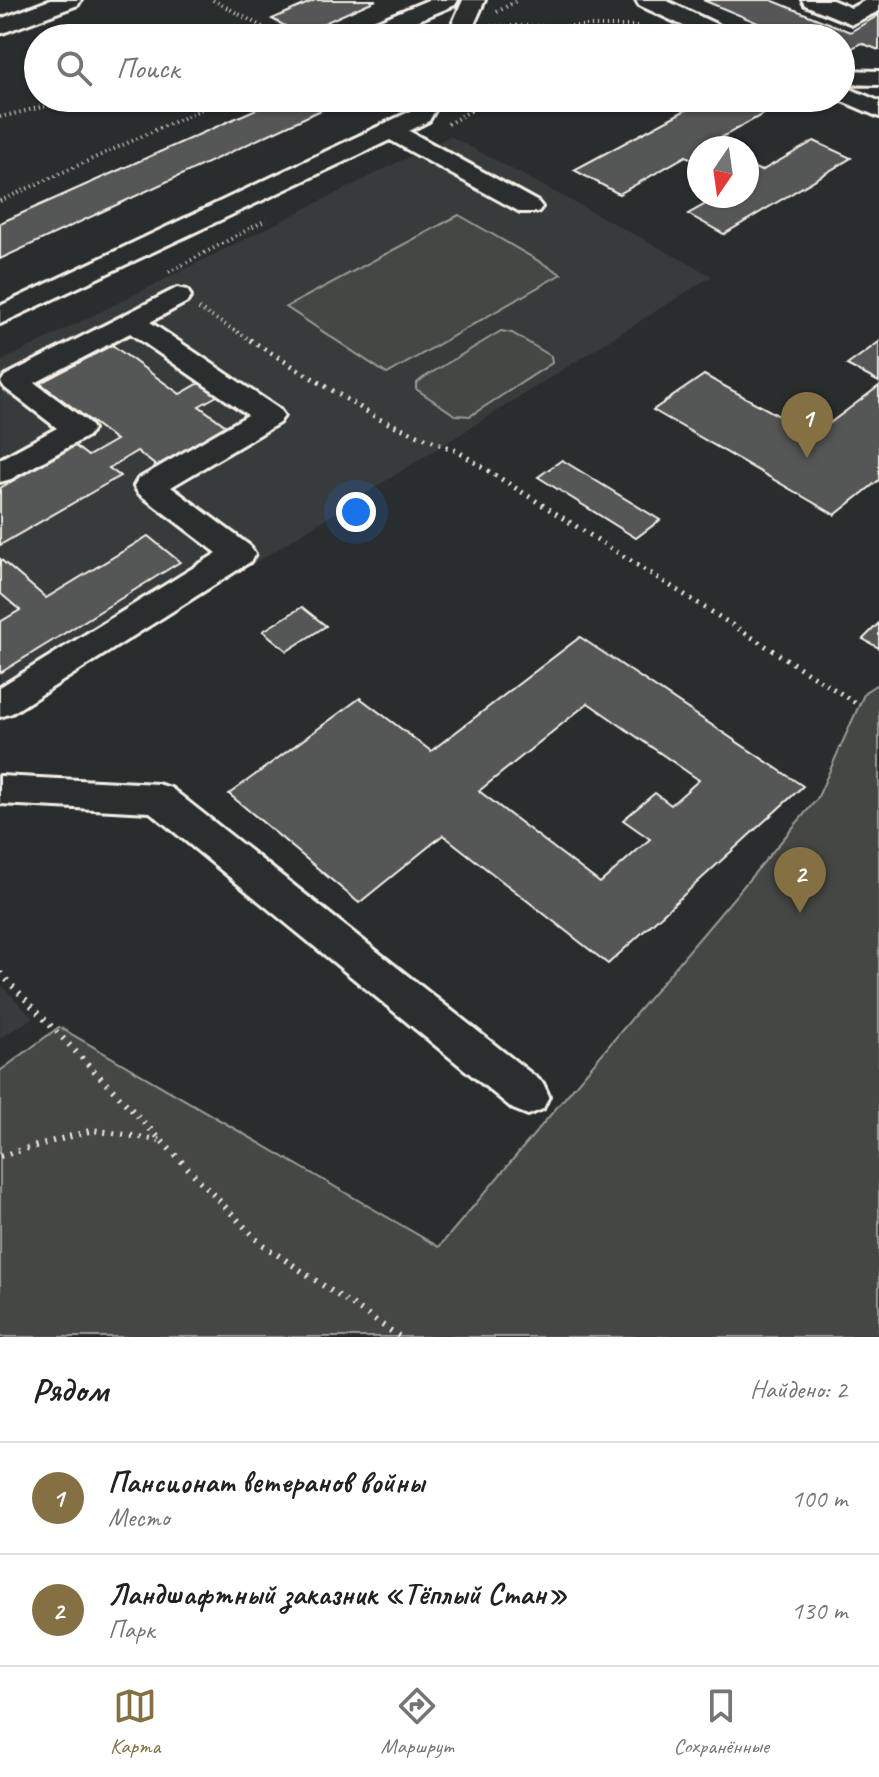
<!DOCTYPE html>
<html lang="ru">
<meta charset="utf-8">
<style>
body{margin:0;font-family:Caveat,sans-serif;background:#f2f2f2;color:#202124}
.compass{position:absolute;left:687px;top:136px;width:72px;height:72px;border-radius:50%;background:#fff;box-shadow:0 2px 6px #0004;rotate:193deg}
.you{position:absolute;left:356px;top:512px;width:28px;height:28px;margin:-20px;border:6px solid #fff;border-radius:50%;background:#1a73e8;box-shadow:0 0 0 12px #1a73e833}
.badge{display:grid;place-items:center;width:52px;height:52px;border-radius:50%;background:#847042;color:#fff;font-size:26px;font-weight:700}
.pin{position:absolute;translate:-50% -66px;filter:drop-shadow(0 2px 4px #0008)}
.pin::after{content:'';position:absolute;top:42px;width:28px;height:24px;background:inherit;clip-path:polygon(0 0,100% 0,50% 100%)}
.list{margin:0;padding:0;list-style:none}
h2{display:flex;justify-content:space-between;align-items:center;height:104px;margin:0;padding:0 32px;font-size:34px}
h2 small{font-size:26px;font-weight:400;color:#757577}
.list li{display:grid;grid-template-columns:52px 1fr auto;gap:24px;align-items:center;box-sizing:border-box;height:112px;padding:0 32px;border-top:2px solid #e0e0e0}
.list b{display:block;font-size:30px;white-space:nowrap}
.list p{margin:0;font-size:26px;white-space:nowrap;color:#757577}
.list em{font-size:26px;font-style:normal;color:#757577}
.icon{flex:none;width:44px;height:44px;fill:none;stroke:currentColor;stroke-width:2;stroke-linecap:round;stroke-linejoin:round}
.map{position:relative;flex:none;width:879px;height:1337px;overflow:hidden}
.search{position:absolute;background:#fff;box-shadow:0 2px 6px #0004;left:24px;right:24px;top:24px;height:88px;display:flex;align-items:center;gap:20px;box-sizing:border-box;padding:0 28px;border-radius:44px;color:#757577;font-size:30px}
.sheet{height:328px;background:#fff}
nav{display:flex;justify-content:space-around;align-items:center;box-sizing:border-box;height:112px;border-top:2px solid #e0e0e0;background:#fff;font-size:22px;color:#757577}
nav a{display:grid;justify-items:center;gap:4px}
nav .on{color:#847042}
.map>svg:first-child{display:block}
</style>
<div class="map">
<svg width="879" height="1337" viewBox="0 0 879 1337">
<rect width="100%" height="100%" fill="#2a2d2e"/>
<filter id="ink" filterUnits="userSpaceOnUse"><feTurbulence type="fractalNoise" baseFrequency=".0125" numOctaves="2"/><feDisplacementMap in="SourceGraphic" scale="16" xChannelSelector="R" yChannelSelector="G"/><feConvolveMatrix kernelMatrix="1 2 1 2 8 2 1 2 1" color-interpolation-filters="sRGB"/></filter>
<g filter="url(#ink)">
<path fill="#373a3a" d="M450,136l262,140 -712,447v-361z
M0,984l33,34 -33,20z"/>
<path fill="#444645" stroke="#9c9c96" stroke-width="2" d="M459,215l102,59 -174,100 -101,-67z
M501,331l11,2 39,23 1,7 -82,53 -15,-1 -39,-26v-5l7,-6z
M879,683v654h-879v-266l59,-44 380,220 378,-448 48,-107z"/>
<path fill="#555756" stroke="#f4f1e8" stroke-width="2" fill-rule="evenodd" d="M315,0h61l-76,34 -28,-15z
M703,0h68l79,32 29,-17v35l-18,-7 -12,7 -8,-3v-9h-47z
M281,98h66l-347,161v-36z
M708,98h61l12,6 -73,41 6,3h-15v15l-13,-7 -67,38 -45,-24z
M814,141l37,17 -127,76 -36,-20 32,-18h27v-32l14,7z
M879,342v40l-32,-17z
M112,345l68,49 25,-14 19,12 -25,14 27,20 -70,40 -19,-15 -28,17 11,8 -120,69v-57l75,-42 13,10 28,-16 -76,-57z
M704,375l110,60 65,-49v94l-44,35 -182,-105z
M562,460l98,60 -24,18 -98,-61z
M148,536l32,26 -180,111v-51l20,-12 -20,-17v-34l46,39z
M302,607l24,19 -39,25 -24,-20z
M879,623v25l-16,-9z
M580,637l223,149 -195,178 -165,-129 -84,68 -130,-109 131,-96 71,53zM588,703l111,77 -28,25 -16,-12 -32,27 27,19 -50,44 -121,-92z"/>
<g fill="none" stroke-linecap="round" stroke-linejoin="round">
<g stroke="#f4f1e8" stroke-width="6">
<path id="minor" d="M50,0h31l-3,5 -78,29v-15z
M428,0h30l-3,5 -79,33h-30l3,-5z
M463,0h22l-17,38h-22z
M636,0h29l70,33 3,5h-29l-70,-33z
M802,0h30l19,8 15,-8h13v11l-27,13 -47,-19z
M841,70l38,1v14l-38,-1z
M841,85l38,16v16l-44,-19h6z
M418,98h24l-13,23 -20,10 129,71 4,5 -4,5h-18l-130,-72 -390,184v-18l411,-195z
M177,288l10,2 4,6 -4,6 -37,20 129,87 5,7 -5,7 -108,64 79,59 5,8 -5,8 -238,151 -12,4v-30l217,-134 -79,-60 -4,-7 4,-7 110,-64 -118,-82 -95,50 53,39 5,7 -5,7 -77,43 -11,3v-23l57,-31 -52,-40 -4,-6 4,-6z
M0,776l158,8 13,4 372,295 6,13 -6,13 -15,6 -15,-6 -363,-297 -150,-8z"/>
</g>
<path stroke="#f4f1e8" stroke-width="4" stroke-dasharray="1 4" stroke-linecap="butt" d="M213,0l70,38
M497,12l21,-12
M491,26h150
M0,117l80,-19
M448,124l22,-13 3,-13
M0,201l226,-103
M169,272l97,-52
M199,309l55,33"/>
<path stroke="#f4f1e8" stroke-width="5" stroke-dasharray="2 6" stroke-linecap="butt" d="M250,340l129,79 78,32 402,254"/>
<path stroke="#f4f1e8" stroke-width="6" stroke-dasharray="2 7" stroke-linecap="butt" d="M0,973l260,270 140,94
M0,1156l93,-26 66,10"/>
<use href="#minor" fill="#2a2d2e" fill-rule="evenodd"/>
</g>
</g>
</svg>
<svg class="compass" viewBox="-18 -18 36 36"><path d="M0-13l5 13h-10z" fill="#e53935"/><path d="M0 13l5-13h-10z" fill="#757577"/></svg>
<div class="you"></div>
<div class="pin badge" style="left:807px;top:458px">1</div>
<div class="pin badge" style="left:800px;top:913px">2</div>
<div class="search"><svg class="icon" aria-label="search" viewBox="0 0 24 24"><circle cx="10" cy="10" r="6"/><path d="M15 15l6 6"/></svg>Поиск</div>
</div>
<section class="sheet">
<h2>Рядом<small>Найдено: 2</small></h2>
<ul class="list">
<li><span class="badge">1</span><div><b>Пансионат ветеранов войны</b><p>Место</p></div><em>100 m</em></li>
<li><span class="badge">2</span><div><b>Ландшафтный заказник «Тёплый Стан»</b><p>Парк</p></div><em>130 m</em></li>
</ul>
</section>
<nav>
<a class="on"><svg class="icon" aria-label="map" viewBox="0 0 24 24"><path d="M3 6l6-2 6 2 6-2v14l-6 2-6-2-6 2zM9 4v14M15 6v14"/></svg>Карта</a>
<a><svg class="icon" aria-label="directions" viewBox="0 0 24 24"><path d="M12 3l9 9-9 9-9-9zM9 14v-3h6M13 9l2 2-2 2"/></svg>Маршрут</a>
<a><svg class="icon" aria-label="saved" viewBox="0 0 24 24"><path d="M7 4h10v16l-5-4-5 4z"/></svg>Сохранённые</a>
</nav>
